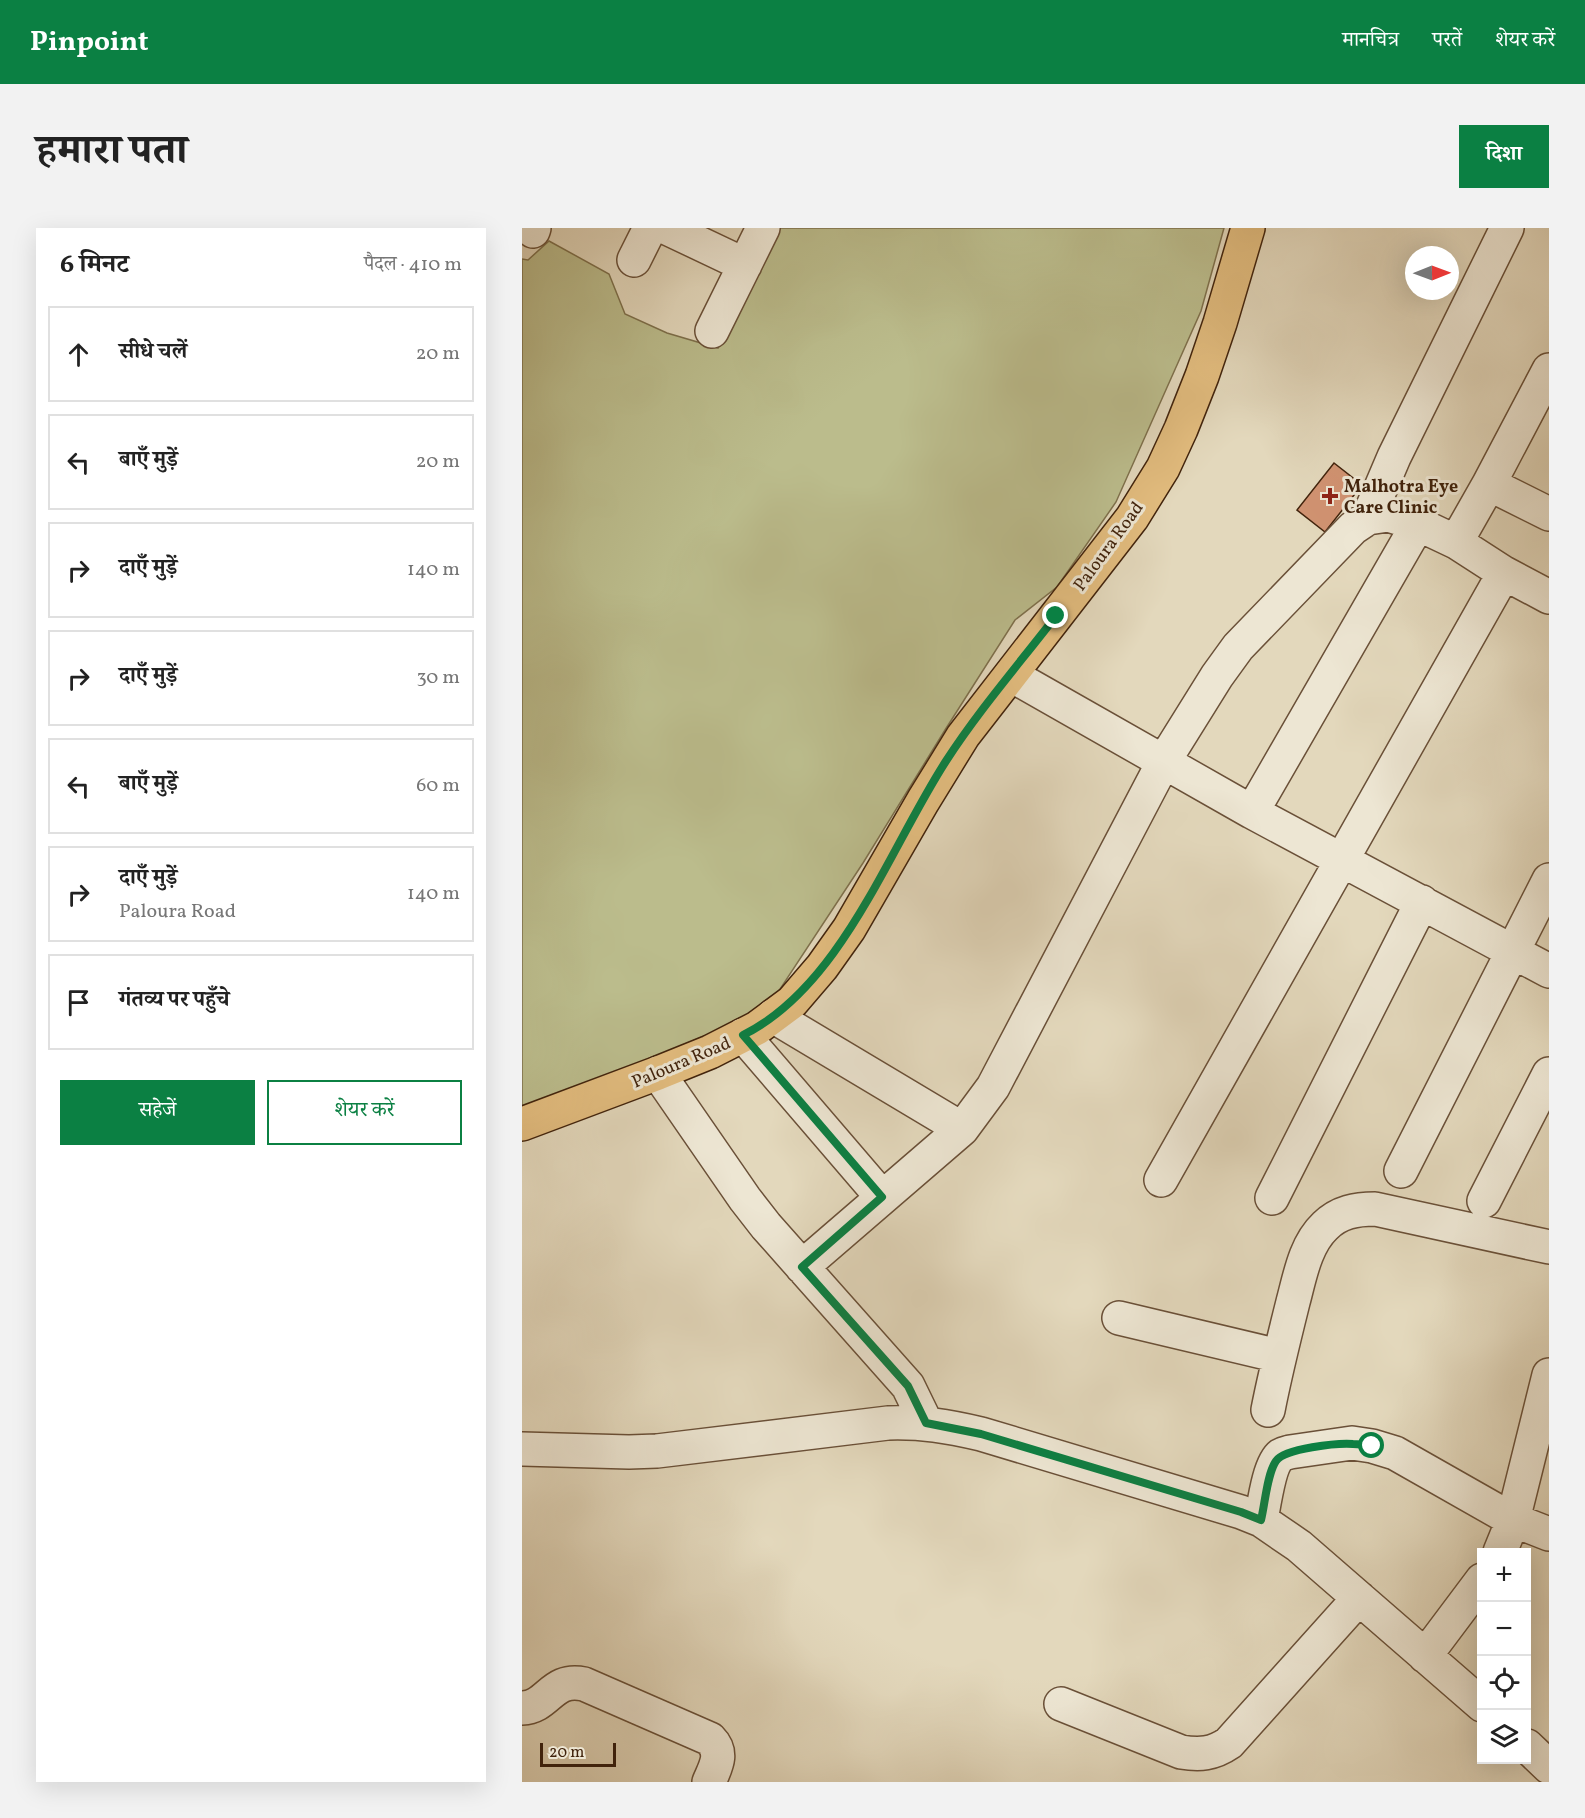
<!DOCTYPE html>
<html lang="hi">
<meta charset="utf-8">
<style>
body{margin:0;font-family:Vollkorn,"Noto Serif Devanagari",serif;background:#f2f2f2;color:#222}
.controls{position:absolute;right:18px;bottom:18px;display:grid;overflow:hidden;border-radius:0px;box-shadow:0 6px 24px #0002}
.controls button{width:54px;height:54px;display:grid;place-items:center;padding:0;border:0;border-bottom:2px solid #e0e0e0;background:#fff;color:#222;font:30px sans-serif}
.compass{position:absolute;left:883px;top:18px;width:54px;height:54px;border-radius:50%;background:#fff;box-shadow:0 6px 24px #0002;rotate:89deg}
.scale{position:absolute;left:18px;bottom:15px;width:76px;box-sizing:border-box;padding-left:6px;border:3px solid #41230c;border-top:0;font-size:16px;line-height:21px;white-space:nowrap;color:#41230c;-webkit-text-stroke:4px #ede6d3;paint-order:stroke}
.stop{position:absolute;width:18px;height:18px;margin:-14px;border:4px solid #0b8043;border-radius:50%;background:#fff}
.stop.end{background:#0b8043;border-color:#fff;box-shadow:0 2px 6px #0008}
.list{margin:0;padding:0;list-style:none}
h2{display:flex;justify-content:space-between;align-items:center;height:78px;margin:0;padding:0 24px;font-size:26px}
h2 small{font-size:20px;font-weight:400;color:#767676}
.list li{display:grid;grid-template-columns:39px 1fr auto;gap:18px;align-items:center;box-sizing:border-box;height:96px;margin:0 12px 12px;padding:0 12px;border:2px solid #e0e0e0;border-radius:0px}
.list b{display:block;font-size:22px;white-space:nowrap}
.list p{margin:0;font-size:20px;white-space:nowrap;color:#767676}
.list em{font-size:20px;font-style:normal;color:#767676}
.actions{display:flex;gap:12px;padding:18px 24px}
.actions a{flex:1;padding:14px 0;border:2px solid #0b8043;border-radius:0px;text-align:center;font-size:21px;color:#0b8043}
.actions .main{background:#0b8043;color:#fff}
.icon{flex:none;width:33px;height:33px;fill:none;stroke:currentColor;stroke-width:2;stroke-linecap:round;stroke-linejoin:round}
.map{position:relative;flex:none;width:1027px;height:1554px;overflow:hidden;border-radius:0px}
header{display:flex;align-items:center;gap:36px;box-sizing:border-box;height:84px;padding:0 30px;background:#0b8043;color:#fff}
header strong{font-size:28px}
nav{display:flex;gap:33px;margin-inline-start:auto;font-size:21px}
.intro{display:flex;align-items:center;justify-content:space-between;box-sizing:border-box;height:144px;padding:0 36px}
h1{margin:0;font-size:42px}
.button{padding:15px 27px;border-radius:0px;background:#0b8043;color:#fff;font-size:21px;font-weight:700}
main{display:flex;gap:36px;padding:0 36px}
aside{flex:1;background:#fff;border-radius:0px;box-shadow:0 6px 24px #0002}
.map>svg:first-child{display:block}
</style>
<header>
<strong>Pinpoint</strong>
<nav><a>मानचित्र</a><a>परतें</a><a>शेयर करें</a></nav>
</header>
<div class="intro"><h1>हमारा पता</h1><a class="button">दिशा</a></div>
<main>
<aside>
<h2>6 मिनट<small>पैदल · 410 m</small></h2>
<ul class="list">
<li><svg class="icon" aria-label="ahead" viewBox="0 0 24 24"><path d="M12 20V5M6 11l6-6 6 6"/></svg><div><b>सीधे चलें</b></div><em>20 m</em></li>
<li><svg class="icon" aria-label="left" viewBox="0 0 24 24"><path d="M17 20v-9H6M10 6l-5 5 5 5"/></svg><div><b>बाएँ मुड़ें</b></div><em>20 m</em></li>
<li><svg class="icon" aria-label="right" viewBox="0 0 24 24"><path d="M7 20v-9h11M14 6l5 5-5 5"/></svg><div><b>दाएँ मुड़ें</b></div><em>140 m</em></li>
<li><svg class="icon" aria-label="right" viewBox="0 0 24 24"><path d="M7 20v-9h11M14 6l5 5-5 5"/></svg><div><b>दाएँ मुड़ें</b></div><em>30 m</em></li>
<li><svg class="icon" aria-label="left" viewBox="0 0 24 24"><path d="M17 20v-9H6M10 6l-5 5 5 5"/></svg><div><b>बाएँ मुड़ें</b></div><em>60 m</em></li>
<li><svg class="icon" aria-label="right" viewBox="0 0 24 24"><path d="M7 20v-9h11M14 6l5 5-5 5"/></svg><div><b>दाएँ मुड़ें</b><p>Paloura Road</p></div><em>140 m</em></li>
<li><svg class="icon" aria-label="arrive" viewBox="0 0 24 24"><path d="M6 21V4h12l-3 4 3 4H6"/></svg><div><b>गंतव्य पर पहुँचे</b></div></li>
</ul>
<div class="actions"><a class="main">सहेजें</a><a>शेयर करें</a></div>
</aside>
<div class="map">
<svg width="1027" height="1554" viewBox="0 0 1027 1554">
<rect width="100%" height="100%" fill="#e3d8bc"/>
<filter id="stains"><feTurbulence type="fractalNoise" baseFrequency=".00333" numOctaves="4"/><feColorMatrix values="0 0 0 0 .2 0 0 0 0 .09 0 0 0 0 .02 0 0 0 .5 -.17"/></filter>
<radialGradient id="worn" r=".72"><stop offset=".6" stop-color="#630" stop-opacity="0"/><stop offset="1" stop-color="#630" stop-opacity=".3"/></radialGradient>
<path fill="#bbbc8c" stroke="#7e704c" stroke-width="1.5" d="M255,0h447l-23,83 -85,191 -59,85 -42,33 -70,110 -82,133 -96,146 -245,105v-855l6,1 21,-19 60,33 16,40 42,19 51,15z"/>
<path fill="#d19372" stroke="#41230c" stroke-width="1.5" d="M812,235l28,22 -37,47 -28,-22z"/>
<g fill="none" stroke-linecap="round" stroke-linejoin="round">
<g stroke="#6a5038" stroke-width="36">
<path id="minor" d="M145,0l78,37
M11,3l1,-3
M112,32l16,-32
M190,103l51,-103
M967,256l60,30
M846,290l26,-61 113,-229
M934,314l33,-58 60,-114
M489,447l241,137 297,159
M730,584l166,-288
M251,788l189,113
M221,807l139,162
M136,845l87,126 21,27 142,160 18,37
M879,943l148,-291
M639,952l343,-607
M750,970l150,-296
M962,973l65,-127
M280,1039l160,-138 31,-42 171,-326 53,-85 21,-29 115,-119 15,-10 20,-3 30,9 38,18 48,31 45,24
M597,1090l160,38
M746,1182c7,-36 16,-72 25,-108 7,-26 12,-57 32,-76 14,-14 31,-17 50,-17l174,38
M0,1221l107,3 28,-1 231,-28c34,-1 59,3 93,11l260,78 20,8 38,26 183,159
M739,1292c3,-15 8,-56 20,-65 3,-2 6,-2 9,-3l62,-9 20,3 23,7 118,67 36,14
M978,1324l13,-32 36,-145
M903,1428l57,-76
M539,1476l120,48c19,3 32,2 48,-9l130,-145
M0,1480c27,-1 29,-31 62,-24l126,55c14,14 6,27 -1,43
M1005,1518l22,21"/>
</g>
<g stroke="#41230c" stroke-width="36">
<path id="major" d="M0,896l136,-51 52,-21 47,-24 35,-26 30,-35 27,-38 74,-128 40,-65 169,-218 31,-50 18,-39 21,-53 18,-53 28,-95"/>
</g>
<use href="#minor" stroke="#ede6d3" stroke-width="33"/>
<use href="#major" stroke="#e2bc7e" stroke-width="33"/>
</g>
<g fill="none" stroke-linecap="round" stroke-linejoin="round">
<path stroke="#0b8043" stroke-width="8" d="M534,388c-37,48 -77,94 -110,145 -57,88 -105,226 -203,274l139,162 -80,70 106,119 18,37 55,11 260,78 20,8c4,-16 6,-46 15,-59 9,-13 62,-18 77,-17 7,0 13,1 19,2"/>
</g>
<path fill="#8f2418" stroke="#ede6d3" stroke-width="2" d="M805 259h6v6h6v6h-6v6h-6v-6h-6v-6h6z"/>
<g text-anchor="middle" stroke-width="6" stroke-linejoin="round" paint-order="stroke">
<g font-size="18" font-weight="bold" fill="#41230c" stroke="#ede6d3" text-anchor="start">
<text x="822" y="264">Malhotra Eye<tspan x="822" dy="21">Care Clinic</tspan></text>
</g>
<g font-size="18" fill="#41230c" stroke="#ede6d3">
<text transform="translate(586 318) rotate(-54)" y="6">Paloura Road</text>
<text transform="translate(159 834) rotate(-23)" y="6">Paloura Road</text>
</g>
</g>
<rect width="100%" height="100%" filter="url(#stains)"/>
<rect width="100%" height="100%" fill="url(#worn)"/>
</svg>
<div class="controls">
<button>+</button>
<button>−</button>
<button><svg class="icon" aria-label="locate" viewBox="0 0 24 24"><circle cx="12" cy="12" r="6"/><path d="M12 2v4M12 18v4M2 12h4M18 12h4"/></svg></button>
<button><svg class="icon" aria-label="layers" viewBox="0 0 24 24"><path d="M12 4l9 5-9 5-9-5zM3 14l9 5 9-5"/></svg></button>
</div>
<svg class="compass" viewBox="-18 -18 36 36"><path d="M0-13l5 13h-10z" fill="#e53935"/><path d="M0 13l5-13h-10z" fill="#767676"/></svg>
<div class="scale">20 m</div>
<div class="stop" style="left:850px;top:1218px"></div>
<div class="stop end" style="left:534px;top:388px"></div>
</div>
</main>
